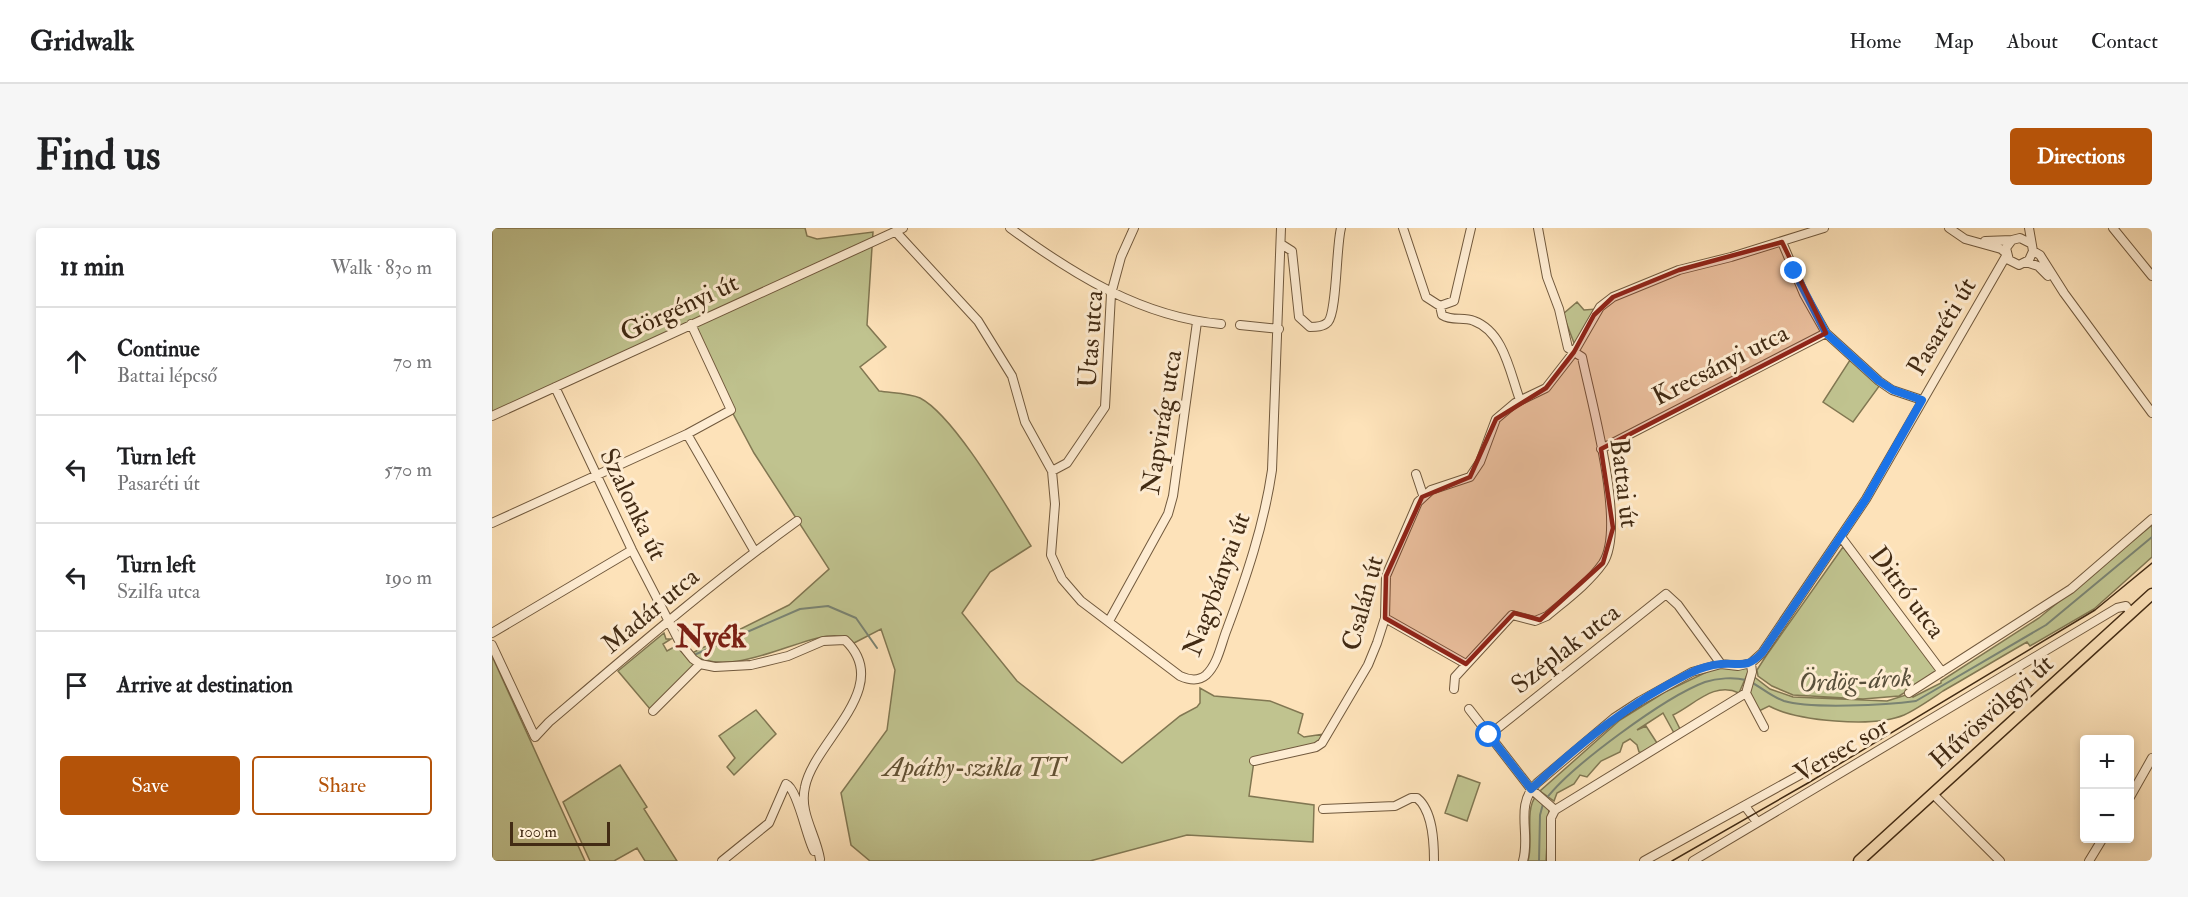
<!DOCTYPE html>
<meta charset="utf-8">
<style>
body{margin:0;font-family:"IM FELL Double Pica",serif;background:#f6f6f6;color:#202124}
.controls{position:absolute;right:18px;bottom:18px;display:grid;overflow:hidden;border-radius:6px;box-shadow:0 3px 9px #0003}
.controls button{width:54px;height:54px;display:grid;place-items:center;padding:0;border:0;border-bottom:2px solid #e0e0e0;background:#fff;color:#202124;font:30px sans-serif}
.scale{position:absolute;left:18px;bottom:15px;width:100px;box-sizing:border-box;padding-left:6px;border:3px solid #422b14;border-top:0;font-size:16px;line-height:21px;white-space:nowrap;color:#422b14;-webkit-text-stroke:4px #feecd2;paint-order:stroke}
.stop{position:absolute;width:18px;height:18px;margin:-14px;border:4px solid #1a73e8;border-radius:50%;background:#fff}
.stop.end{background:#1a73e8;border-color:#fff;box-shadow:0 2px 6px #0008}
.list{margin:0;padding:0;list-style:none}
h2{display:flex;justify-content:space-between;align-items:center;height:78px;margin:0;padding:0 24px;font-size:26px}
h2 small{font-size:20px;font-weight:400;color:#757577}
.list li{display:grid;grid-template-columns:39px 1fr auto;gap:18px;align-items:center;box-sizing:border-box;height:108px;padding:0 24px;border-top:2px solid #e0e0e0}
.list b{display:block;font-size:22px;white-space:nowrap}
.list p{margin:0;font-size:20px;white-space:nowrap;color:#757577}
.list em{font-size:20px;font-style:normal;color:#757577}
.actions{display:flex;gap:12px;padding:18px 24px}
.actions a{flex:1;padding:14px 0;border:2px solid #b45309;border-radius:6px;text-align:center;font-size:21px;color:#b45309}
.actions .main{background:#b45309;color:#fff}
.icon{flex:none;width:33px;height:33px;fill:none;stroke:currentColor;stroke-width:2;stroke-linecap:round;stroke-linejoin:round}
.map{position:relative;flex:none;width:1660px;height:633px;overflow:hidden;border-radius:6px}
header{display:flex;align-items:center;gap:36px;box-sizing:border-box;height:84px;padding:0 30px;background:#fff;border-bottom:2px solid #e0e0e0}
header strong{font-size:28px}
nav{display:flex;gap:33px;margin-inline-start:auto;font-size:21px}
.intro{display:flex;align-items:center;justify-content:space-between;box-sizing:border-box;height:144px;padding:0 36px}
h1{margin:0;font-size:42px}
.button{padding:15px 27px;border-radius:6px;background:#b45309;color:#fff;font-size:21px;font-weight:700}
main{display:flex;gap:36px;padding:0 36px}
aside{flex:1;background:#fff;border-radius:6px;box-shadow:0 3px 9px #0003}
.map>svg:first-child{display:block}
</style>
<header>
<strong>Gridwalk</strong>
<nav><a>Home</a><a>Map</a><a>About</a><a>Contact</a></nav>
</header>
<div class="intro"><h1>Find us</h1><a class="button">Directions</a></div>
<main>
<aside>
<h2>11 min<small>Walk · 830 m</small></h2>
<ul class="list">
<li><svg class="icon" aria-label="ahead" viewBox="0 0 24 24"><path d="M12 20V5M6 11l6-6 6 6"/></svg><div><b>Continue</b><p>Battai lépcső</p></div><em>70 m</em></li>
<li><svg class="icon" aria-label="left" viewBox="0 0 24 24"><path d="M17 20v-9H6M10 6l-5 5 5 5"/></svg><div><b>Turn left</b><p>Pasaréti út</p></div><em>570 m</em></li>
<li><svg class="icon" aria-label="left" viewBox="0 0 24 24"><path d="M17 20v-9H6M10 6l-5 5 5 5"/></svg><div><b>Turn left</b><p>Szilfa utca</p></div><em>190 m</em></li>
<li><svg class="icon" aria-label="arrive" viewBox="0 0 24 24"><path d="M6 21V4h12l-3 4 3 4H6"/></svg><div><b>Arrive at destination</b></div></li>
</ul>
<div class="actions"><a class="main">Save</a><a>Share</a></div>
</aside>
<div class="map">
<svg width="1660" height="633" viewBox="0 0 1660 633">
<rect width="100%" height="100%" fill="#fde2b9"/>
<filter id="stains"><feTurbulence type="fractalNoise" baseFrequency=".00333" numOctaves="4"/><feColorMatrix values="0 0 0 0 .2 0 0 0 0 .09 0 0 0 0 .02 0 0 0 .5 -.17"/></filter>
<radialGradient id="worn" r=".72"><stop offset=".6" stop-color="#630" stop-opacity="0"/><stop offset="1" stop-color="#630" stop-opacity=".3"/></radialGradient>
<path fill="#c0c38f" stroke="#817752" stroke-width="1.5" d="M0,0h313l2,8 10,3 56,-7 -6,93 19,22 -26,20 19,24c13,2 30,2 41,7 35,18 89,113 111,148l-41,26 -28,41 55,68 105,82 58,-47 17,-9 3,-4v-15l14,8 56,5 33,13 -5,19 6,4 20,-3 -7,9 -63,18 -5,35 65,9 -1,37 -126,-7 -97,26h-220l-19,-16 -10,-52 46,-63 8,-60 -14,-41 -27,14c-27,-30 -111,43 -164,11l99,-49 40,-36 -75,-116 -23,-43 -40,-86 -199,92z
M1085,74l7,8 12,-1 -17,31 -5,3 -11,-29z
M1358,132l30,25 -27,37 -30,-20z
M1660,297v32l-58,52 -64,37 -3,-4c-28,16 -56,33 -84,49 -12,8 -26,18 -39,24 -31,13 -107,6 -135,-9l-10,5 -11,-18 5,-17 17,13 23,8 94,4 22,-7 4,3 28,-14v-2l98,-63z
M1351,319l96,125 -40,24 -36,3 -70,-4 -21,-9 -14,-10 -1,-6 9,-14z
M172,405l2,6h5l-8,5 4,7 9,-5 18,19 -44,44 -32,-38z
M0,428l93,205h-93z
M1255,439l2,3 -10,23c-24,-12 -44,11 -66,22l7,14 -6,4 -11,-20 -26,17 9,-4 11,17 -11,11 -7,-2 -2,-7 -7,-6 -7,4 -3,9 -19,9 -14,16 -7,-2 -6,9 -17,9 -3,8 -14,-10 80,-71 45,-28 50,-24z
M264,482l20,24 -42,41 -7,-8 8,-9 -16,-22z
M128,537l27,42 -3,2 33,52h-32l-8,-13 -23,13h-24l-27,-59z
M966,547l22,8 -13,38 -22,-8z
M1044,568l13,12 -3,53h-18c6,-19 -4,-51 8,-65z"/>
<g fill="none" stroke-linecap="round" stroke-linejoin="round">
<path stroke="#7a8372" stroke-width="2" d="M202,427l106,-46 28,-3 28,12 21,30
M1259,454c11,6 21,15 33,19 26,8 103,4 132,0l130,-76 106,-88
M1054,571c25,-33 119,-102 159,-117 12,-4 29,-5 41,-2
M1047,633l1,-46 3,-11"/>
<g stroke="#71593d" stroke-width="10">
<path id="minor" d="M518,0c63,46 131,89 211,96
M911,0l23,69 14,9 14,-5 17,-73
M1457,0l16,11 36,10 5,4
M1537,0l4,23 -4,9 -10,5 -10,-5 -3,-12 6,-8 8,-2 10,5
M1621,0l39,48
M404,4l82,89 34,55 13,46 27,49 3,33 -4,51 11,24 19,22 99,75c9,4 18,6 26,-1 12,-11 15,-31 21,-46 19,-51 37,-104 45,-159l9,-242
M1493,13l27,-1
M1290,14l22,52 22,39 53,48 13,9 30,10
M789,16l11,7 7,66 11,10c6,0 13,0 18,-5 9,-10 8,-75 13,-94
M1541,23l7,4 24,38 88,120
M1534,34l12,4 10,10
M948,78l2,9c11,7 21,1 32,6 30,11 36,52 46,79
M748,97l39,4
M63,159l77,163 48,93 13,16 7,5 15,3 36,-2 37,-9 35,-15 22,-1c50,47 -31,101 -40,147 -6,26 11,47 15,72
M0,188l411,-188
M195,206l68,118
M1109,221l225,-116
M560,243l15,-8 38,-56 6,-113 10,-37 13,-29
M924,246l7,21
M0,295l195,-89 44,-24 -40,-86
M1349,309l101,135
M893,390l81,46
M617,393l59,-107 5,-18 24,-174
M0,405l140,-83
M0,417l43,92 14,-15c81,-69 162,-139 248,-201
M962,461l1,-12 57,-62 23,6 12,-5c19,-16 42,-33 56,-53 24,-36 -12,-162 -21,-206l-14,-9 -9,-39 -12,-32 -9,-49
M1254,465l18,34
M1417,465l162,-104 81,-70
M977,481l62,80 24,21
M161,483l47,-47
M997,507l177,-141 12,11 43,59
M762,533l62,-14 6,-4 46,-78 9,-22 8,-25 1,-42 32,-74 13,-12 39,-13 10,-15 16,-43 19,-16 31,-15 28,-36 26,-45 13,-10 66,-27 52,-13 93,-29
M1441,566l67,67
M1638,569l22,-39
M1253,578l12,16
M831,581l72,-3 16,-8h6c16,13 17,44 17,63
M1063,582l191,-117 6,-21 -1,-9
M230,633l47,-38 17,-39c12,5 20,53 28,67
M1031,633c8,-27 -9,-56 14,-78l77,-65 26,-17 52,-29 29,-8 17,2 13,-3 11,-10 104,-154 140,-243
M1059,633v-43l4,-8
M1152,633l183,-101
M1201,633l424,-253 9,-2 5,7
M1597,633l14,-23"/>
</g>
<g stroke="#422b14" stroke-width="13">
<path id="major" d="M1367,633l293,-267"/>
</g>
<use href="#minor" stroke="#feecd2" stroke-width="8"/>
<use href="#major" stroke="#fde2b9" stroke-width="10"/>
<path stroke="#422b14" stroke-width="1.5" d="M1180,633l136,-78 287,-173 57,-47"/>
</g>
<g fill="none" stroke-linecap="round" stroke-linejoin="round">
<path stroke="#1a73e8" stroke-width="8" d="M997,507l42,54c48,-45 99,-87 159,-116 8,-4 21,-8 31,-9 20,-2 24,6 41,-11l104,-154 56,-99 -29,-10 -14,-9 -53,-48 -32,-62"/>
</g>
<path fill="#8f2418" fill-opacity="0.2" stroke="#8f2418" stroke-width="4.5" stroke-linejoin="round" d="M1290,14l44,91 -225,116 12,79 -10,35 -63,57 -26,-7 -48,51 -81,-46 1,-42 36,-79 48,-20 26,-58 50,-31 28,-36 20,-37 19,-18 66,-27z"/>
<g text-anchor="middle" stroke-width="6" stroke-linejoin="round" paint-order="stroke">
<g font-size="26" fill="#422b14" stroke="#feecd2">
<text transform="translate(187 79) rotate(-25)" y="9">Görgényi út</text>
<text transform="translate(1449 98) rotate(-59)" y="9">Pasaréti út</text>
<text transform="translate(598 111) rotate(-86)" y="9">Utas utca</text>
<text transform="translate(1228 136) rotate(-27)" y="9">Krecsányi utca</text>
<text transform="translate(669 194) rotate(-81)" y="9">Napvirág utca</text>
<text transform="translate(1133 255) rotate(83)" y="9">Battai út</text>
<text transform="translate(142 276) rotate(64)" y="9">Szalonka út</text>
<text transform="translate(724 356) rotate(-70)" y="9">Nagybányai út</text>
<text transform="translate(1416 364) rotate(53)" y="9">Ditró utca</text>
<text transform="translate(870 375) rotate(-75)" y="9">Csalán út</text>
<text transform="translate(158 382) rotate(-40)" y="9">Madár utca</text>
<text transform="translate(1073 420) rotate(-38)" y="9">Széplak utca</text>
<text transform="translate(1499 483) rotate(-42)" y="9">Hűvösvölgyi út</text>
<text transform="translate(1349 521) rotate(-30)" y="9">Versec sor</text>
</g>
<g font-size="26" font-style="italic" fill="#625133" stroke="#feecd2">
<text x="482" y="548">Apáthy-szikla TT</text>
</g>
<g font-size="27" font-style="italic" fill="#59503b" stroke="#feecd2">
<text transform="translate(1363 452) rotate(-3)" y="9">Ördög-árok</text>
</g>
<g font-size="32" font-weight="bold" fill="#7a1f14" stroke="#feecd2">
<text x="219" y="419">Nyék</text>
</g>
</g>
<rect width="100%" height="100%" filter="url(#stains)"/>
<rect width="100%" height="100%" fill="url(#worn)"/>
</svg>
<div class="controls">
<button>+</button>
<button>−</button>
</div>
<div class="scale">100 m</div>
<div class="stop" style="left:997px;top:507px"></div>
<div class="stop end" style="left:1302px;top:43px"></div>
</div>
</main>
